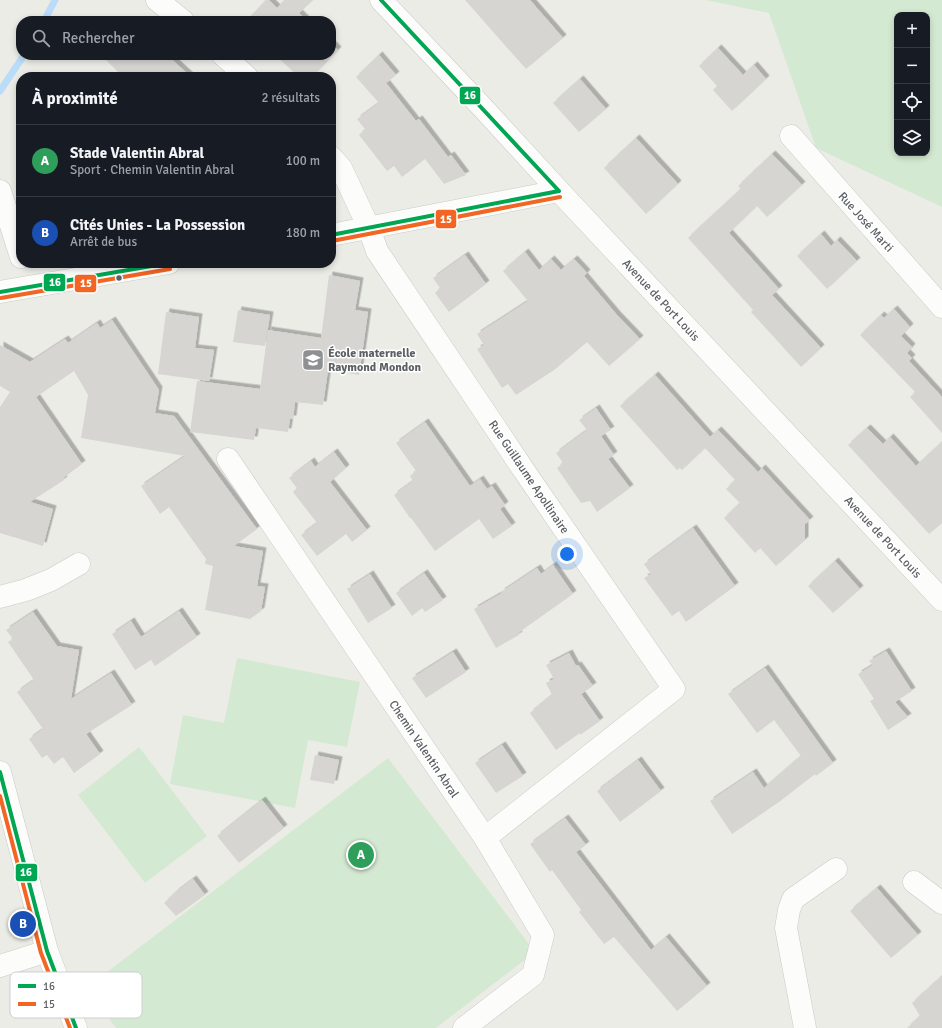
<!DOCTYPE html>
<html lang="fr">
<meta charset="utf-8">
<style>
body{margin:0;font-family:Signika,sans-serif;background:#20242c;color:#f1f3f6}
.controls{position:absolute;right:12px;top:12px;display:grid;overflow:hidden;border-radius:8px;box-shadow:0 2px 6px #0003}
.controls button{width:36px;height:36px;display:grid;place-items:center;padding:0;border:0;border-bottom:1px solid #363941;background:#171b24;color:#f1f3f6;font:20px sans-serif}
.you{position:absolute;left:567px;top:554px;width:14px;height:14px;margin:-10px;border:3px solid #fff;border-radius:50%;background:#1a73e8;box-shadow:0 0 0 6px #1a73e833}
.badge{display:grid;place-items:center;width:26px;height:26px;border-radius:50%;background:#0b8043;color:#fff;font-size:13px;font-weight:700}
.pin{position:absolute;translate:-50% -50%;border:2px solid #fff;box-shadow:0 1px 4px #0006}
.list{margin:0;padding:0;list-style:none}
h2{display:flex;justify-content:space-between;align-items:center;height:52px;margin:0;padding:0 16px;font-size:17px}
h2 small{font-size:13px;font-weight:400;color:#9ea1a6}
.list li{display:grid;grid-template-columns:26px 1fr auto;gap:12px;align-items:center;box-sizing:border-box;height:72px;padding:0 16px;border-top:1px solid #363941}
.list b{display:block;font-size:15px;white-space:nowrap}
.list p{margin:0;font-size:13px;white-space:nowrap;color:#9ea1a6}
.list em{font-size:13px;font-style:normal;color:#9ea1a6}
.icon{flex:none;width:22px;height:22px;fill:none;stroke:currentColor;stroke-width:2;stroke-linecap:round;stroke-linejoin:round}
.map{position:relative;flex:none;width:942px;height:1028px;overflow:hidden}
.search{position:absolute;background:#171b24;box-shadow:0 2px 6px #0003;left:16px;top:16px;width:320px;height:44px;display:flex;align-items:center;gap:10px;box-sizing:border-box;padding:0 14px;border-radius:16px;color:#9ea1a6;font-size:15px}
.panel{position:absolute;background:#171b24;box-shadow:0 2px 6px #0003;left:16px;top:72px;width:320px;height:196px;border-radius:16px}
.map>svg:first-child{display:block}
</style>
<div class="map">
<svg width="942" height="1028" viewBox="0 0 942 1028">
<defs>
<filter id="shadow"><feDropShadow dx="3.5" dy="-3.5" stdDeviation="0" flood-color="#0004"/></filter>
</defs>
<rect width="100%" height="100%" fill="#ecece7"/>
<path fill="#d4e9d2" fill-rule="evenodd" d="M705,0h237v207l-126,-59 -47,-135zM897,15h30v138h-30z
M237,658l123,24 -13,65 -39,-7 -13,68 -125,-24 13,-69 41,8z
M139,747l68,89 -62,47 -67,-88z
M388,758l147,194 -99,76h-320l-30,-40z"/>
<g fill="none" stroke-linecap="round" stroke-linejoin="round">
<path stroke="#badcf8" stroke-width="7" d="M44,21l11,-21
M0,91l24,-36"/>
</g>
<path fill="#d6d5d2" filter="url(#shadow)" d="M266,0h3l8,8 8,-8h28l-14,13 8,8h-57l-2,-2z
M465,0h65l33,38 -37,31z
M331,43l7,7 -26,27h-13l-24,-22h56z
M718,48l25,27 11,-10 12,14 -34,32 -19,-21 4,-4 -18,-20z
M101,55h66l24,22h-68z
M379,55l17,20 -10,8 30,38 3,-2 29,38 3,-2 15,20 -22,9 -19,-25 -23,18 -8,-11 -7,5 -28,-36 6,-6 -8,-10 22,-16 -23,-26z
M580,79l26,30 -27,23 -26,-29z
M636,138l42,46 -32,30 -42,-46z
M772,154l30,31 -35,32 -10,-11 -28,27 50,56 -7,6 49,53 -20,19 -50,-55 2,-2 -65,-72 53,-49 -3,-3z
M821,234l10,12 6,-6 20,21 -30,28 -30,-33z
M525,252l14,18 12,-11 10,11 13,-11 13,14 -3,3 33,39 23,24 -31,27 -22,-24 -33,28 -38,25 -8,-11 -6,4 -25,-39 7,-4 -7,-11 51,-33 -25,-30z
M465,255l21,29 -37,28 -14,-19 5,-5 -7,-10z
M329,275l31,6 -5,29 13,2 -9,63 -31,-5 -5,35 -28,-3 -2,17h-3l-2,13 -32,-4 -2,12 -64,-8 7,-51 63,8 8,-59 53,8z
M894,309l16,18 -9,9 11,11 -5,6 5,5 -3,3 33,36v36l-32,-36 5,-5 -55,-57 21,-20 3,3z
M238,310l32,5 -5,31 -32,-4z
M166,312l33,5 -4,31 19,2 -5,31 -51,-7z
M112,320l47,70 -4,23 19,3 83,113 -23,17 29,5 -6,35 8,1 -4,24 -11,8 -45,-9 8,-44 -8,-2 1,-5 -37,-52 -9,7 -19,-28 44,-30 -104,-18 7,-43 -14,-24 -38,26 46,67 -19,14 1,2 -34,22 23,7 -10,37 -43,-13v-126l10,-15 -10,-6v-41l30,17 35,-23 3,4 29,-20 3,5z
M655,375l55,62 8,-7 40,42 4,-4 48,52 -5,4v16l-29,26 -16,-18 -5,5 -31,-35 16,-15 -14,-14 9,-9 -30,-32 -23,22 -2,-2 -3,2 -57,-64z
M596,408l15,22 -10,6 13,19 -6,4 22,29 -33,24 -7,-11 -9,2 -24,-35 6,-5 -7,-10 31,-23 -8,-10z
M425,422l45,64 10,-7 7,10 5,-3 13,19 -5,4 12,17 -19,13 -14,-20 -44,32 -24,-33h-1l-16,-23 19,-14 -3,-5 6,-5 -20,-28z
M867,428l16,16 7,-7 26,29 26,-24v81l-13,11 -81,-89z
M334,452l12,16 -16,14 37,48 -15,12 -6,-8 -29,22 -16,-21 16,-12 -24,-31 4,-4 -8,-10 22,-17 4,6z
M693,528l42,58 -49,36 -7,-11 -7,5 -28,-38 7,-4 -7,-10z
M835,561l25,28 -27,24 -25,-27z
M553,565l20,29 -55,39 1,2 -23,13 -22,-39 28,-16 -1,-1 36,-24 4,6z
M424,573l19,27 -18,12 -3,-4 -10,8 -16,-23z
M370,574l22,34 -24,15 -21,-34z
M179,611l18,26 -42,29 -4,-6 -16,10 -23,-36 19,-13 10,16z
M33,612l24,34 22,4 -8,49 40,-26 21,32 -46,29 14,20 -26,19 -11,-16 -9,7 -7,-9 -5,3 -13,-19 14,-10 -26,-37 17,-12 -26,-38 5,-3 -7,-9z
M886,651l26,40 -17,11 13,15 -20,13 -18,-29 4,-2 -16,-25 15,-9 -4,-4z
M453,652l13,20 -40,26 -14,-20z
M569,653l7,13 2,-1 15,21 -12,8 19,27 -20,14v-2l-24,17 -26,-37 22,-18 -6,-12 8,-4 -8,-14z
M765,668l68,95 -17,13 -1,-2 -36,28 -47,32 -22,-33 43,-29 11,16 37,-32 -27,-36 -17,13 -29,-39z
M502,745l21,31 -27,17 -21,-30z
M315,755l24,5 -5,24 -24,-4z
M638,760l23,31 -41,31 -23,-31z
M262,800l22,28 -45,35 -22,-27z
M565,818l21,27 -10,7 75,98 15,-13 41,49 -30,25 -63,-74 -10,7 -25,-32 2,-2 -29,-40 -2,2 -20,-28z
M193,879l12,16 -29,21 -12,-13 13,-12z
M877,888l41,47 -27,23 -41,-47z
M942,976v52h-35l13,-12 -8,-13z"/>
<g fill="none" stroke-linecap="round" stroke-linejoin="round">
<g stroke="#c9c9c9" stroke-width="23">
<path id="minor" d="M157,0l26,21
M381,0l102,108 76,83 383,409
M223,55l24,22
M791,136l151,171
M331,157l10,11 28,60 8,23 150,224 147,214 -189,149
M0,191l21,66
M331,235l228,-44
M0,292l169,-29
M228,459l257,379 58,97 -10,40 -69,53
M0,597l26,-7 25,-10 28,-16
M0,772l47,179 29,77
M914,882l28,21
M0,966l47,-15
M805,1028l-19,-100 3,-18 4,-11 43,-30"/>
</g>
<use href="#minor" stroke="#fcfcfb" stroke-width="22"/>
<g stroke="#fff" stroke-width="7">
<path id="bus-1" d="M381,0l178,191
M331,235l228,-44
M0,292l169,-29
M0,772l47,179 29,77"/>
</g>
<g stroke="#fff" stroke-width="7">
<path id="bus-2" d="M332,241l228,-44
M1,298l169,-29
M0,796l41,157 29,75"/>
</g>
<use href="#bus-1" stroke="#00a651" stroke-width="4"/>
<use href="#bus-2" stroke="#f26522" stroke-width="4"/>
</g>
<defs>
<g id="school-square" transform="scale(1.15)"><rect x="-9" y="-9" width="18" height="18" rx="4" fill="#8e9192" stroke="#fff"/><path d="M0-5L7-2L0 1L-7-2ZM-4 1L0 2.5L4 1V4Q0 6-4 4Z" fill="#fff"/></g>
</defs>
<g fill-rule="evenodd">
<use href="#school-square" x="313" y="360"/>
</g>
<circle fill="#5c6065" stroke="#fff" stroke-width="1.5" cx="119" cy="278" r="3.5"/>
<g text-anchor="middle" stroke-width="3" stroke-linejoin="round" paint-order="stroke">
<g font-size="12" fill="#5c6065" stroke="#fff">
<text transform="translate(866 222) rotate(48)" y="4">Rue José Marti</text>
<text transform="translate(661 300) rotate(47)" y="4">Avenue de Port Louis</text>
<text transform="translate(529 477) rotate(56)" y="4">Rue Guillaume Apollinaire</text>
<text transform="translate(883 537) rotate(47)" y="4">Avenue de Port Louis</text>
<text transform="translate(424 749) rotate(56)" y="4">Chemin Valentin Abral</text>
</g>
<g font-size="12" font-weight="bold" fill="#5c6065" stroke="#fff" text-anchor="start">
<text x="328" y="357">École maternelle<tspan x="328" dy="14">Raymond Mondon</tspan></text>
</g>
</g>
<rect x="10" y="972" width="132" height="46" rx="6" fill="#fff" stroke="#cecfd1" stroke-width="1"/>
<rect x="18" y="984" width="18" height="4" fill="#00a651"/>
<rect x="18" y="1002" width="18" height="4" fill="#f26522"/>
<g font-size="11" fill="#5c6065">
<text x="43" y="990">16</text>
<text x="43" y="1008">15</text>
</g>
<g stroke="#fff" stroke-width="1.5">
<rect x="459" y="86" width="22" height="19" rx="4" fill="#00a651"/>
<rect x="435" y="209" width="22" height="20" rx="4" fill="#f26522"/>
<rect x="43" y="273" width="23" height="19" rx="4" fill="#00a651"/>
<rect x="74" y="274" width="23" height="19" rx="4" fill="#f26522"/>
<rect x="15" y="863" width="23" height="19" rx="4" fill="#00a651"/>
</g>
<g font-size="11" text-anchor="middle" font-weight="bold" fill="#fff">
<text x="470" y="99">16</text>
<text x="446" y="223">15</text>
<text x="55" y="286">16</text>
<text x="86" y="287">15</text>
<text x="26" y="876">16</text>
</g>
</svg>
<div class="controls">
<button>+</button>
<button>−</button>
<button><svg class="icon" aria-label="locate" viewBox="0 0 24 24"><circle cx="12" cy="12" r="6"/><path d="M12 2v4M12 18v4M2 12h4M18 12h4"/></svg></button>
<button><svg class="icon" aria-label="layers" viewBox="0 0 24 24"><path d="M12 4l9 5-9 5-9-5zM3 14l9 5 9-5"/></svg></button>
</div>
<div class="you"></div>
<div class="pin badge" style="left:361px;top:855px;background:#2e9e5b">A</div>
<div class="pin badge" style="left:23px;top:924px;background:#1a4fb4">B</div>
<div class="search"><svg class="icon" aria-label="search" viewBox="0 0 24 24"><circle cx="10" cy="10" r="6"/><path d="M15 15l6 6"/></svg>Rechercher</div>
<section class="panel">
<h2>À proximité<small>2 résultats</small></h2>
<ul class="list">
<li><span class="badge" style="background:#2e9e5b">A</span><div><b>Stade Valentin Abral</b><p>Sport · Chemin Valentin Abral</p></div><em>100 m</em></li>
<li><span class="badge" style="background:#1a4fb4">B</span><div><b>Cités Unies - La Possession</b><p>Arrêt de bus</p></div><em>180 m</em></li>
</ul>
</section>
</div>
